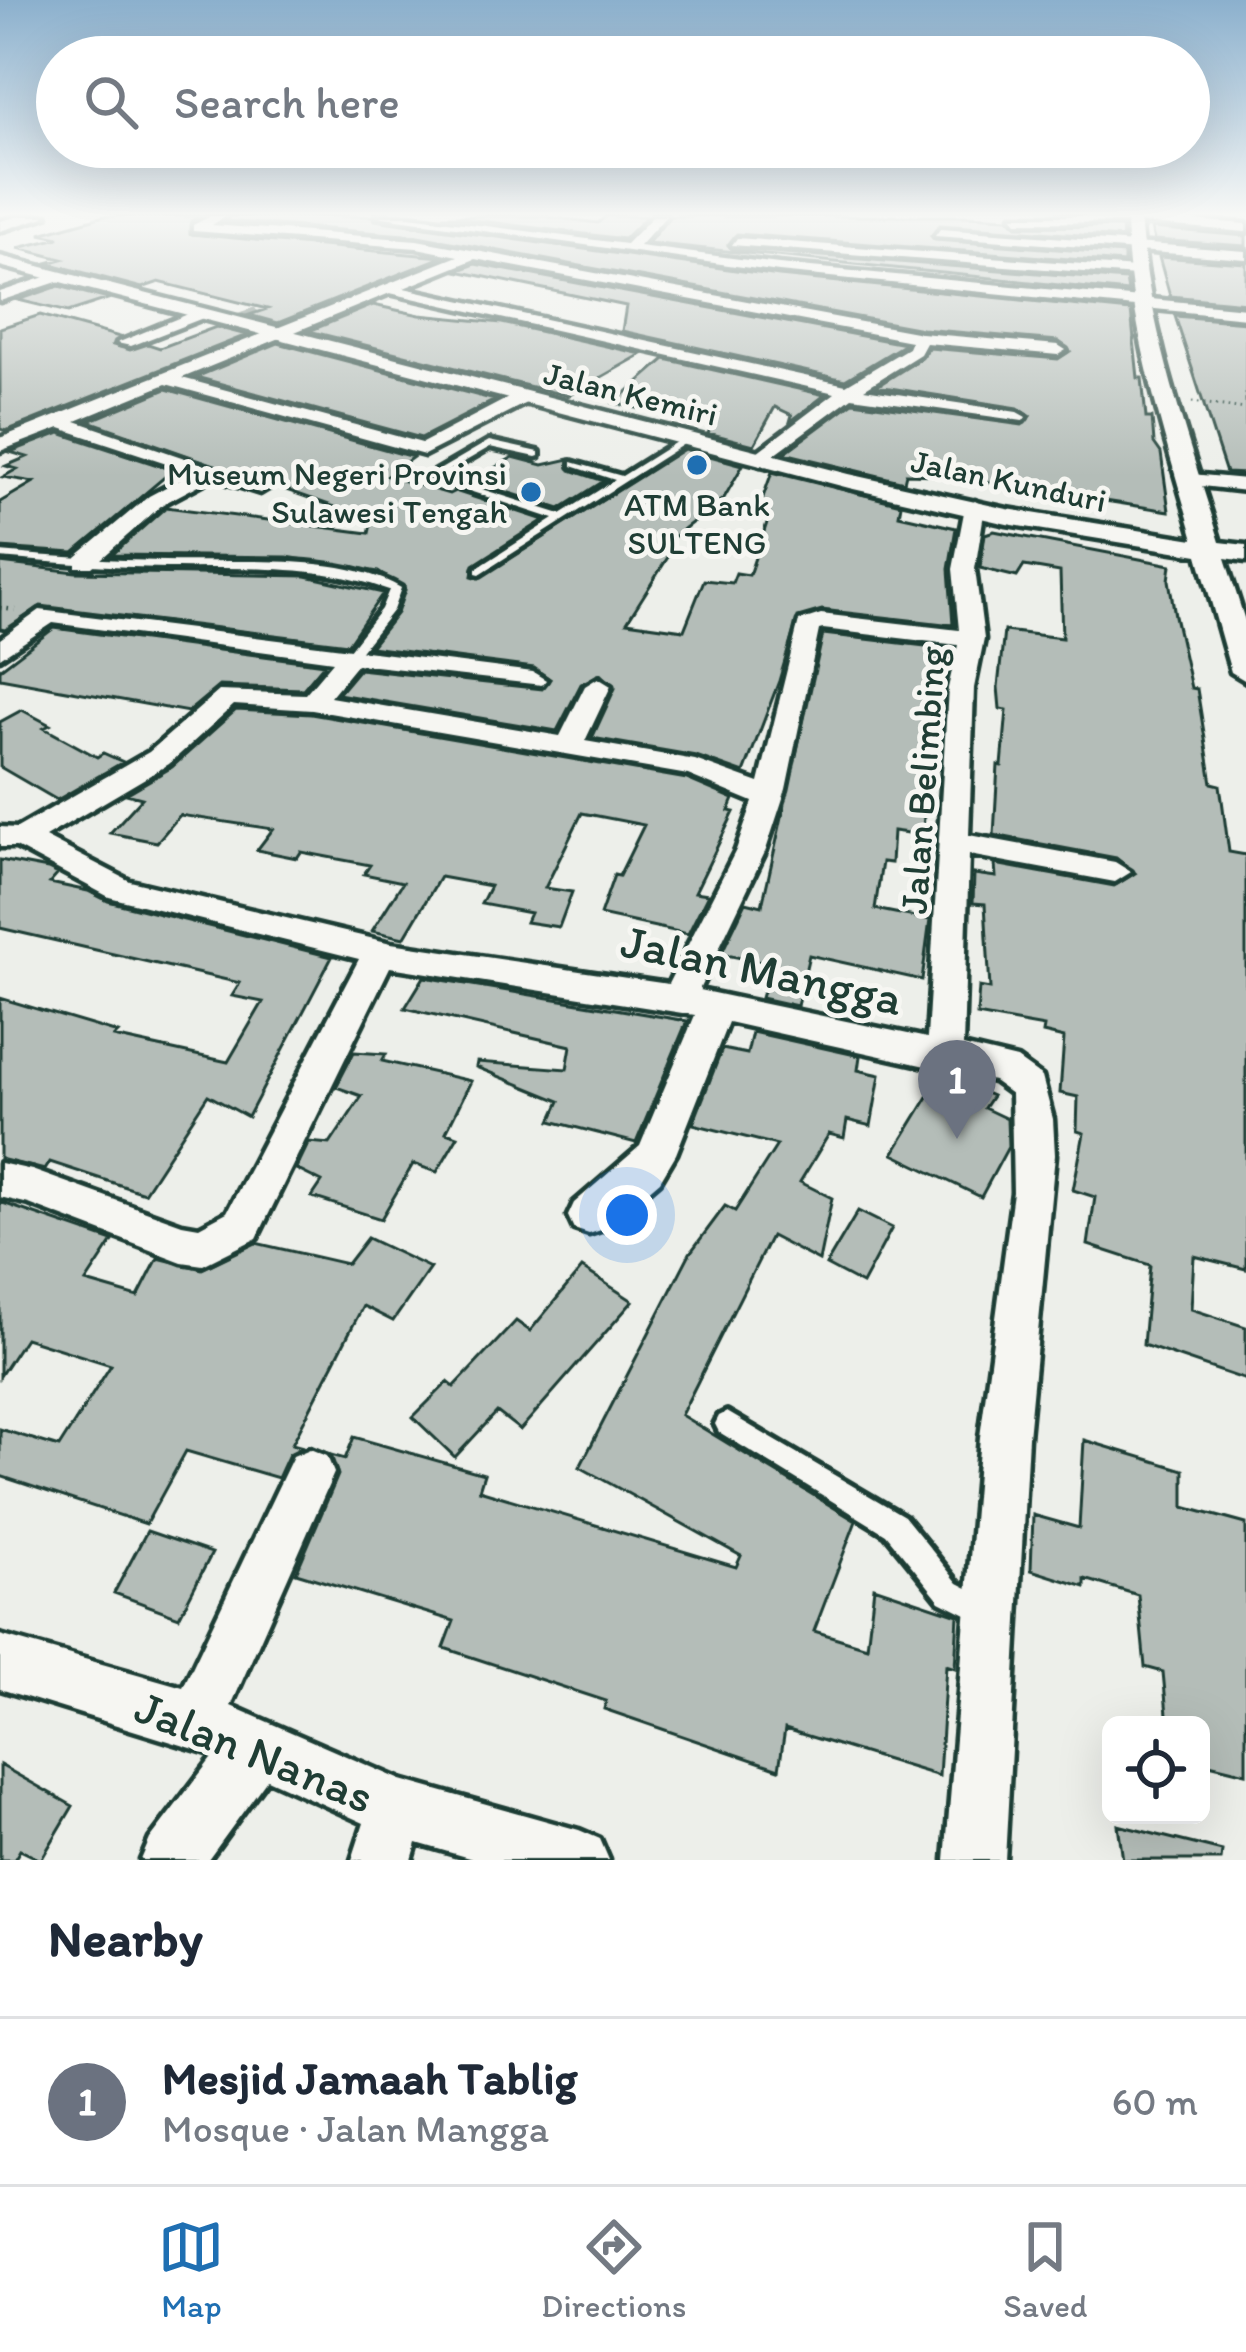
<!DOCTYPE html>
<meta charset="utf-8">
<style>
body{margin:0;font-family:Itim,sans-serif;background:#f6f6f7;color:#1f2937}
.controls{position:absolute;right:36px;bottom:36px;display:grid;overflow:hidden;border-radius:18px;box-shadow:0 12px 48px #0002}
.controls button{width:108px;height:108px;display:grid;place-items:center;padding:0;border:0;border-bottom:3px solid #e0e1e3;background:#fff;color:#1f2937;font:60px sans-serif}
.you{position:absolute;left:627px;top:1215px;width:42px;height:42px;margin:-30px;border:9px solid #fff;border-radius:50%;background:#1a73e8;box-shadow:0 0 0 18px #1a73e833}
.badge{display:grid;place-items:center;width:78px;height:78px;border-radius:50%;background:#1f6fb2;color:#fff;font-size:39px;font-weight:700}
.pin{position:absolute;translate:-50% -99px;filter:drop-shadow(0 3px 6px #0008)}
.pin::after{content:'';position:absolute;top:63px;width:42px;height:36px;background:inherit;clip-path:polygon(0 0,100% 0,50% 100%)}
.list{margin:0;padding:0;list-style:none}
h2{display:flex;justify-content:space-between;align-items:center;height:156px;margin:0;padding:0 48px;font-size:51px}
h2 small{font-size:39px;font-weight:400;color:#747a83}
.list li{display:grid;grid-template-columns:78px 1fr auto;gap:36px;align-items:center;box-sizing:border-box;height:168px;padding:0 48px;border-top:3px solid #e0e1e3}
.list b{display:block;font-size:45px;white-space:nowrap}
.list p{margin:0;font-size:39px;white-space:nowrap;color:#747a83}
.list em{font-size:39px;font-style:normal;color:#747a83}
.icon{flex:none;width:66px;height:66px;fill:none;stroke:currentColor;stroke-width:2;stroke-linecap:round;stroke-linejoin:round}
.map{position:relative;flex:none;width:1246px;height:1860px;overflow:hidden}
.search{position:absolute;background:#fff;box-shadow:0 12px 48px #0002;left:36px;right:36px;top:36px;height:132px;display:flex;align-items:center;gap:30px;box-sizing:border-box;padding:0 42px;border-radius:66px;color:#747a83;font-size:45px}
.sheet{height:324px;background:#fff}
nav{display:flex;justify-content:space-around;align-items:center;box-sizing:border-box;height:168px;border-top:3px solid #e0e1e3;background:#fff;font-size:33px;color:#747a83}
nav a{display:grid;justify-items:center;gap:6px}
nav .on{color:#1f6fb2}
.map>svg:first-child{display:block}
</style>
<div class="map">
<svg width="1246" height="1860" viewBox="0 0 1246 1860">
<rect width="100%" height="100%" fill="#edefea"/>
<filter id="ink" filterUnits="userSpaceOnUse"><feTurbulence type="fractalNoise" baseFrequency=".00833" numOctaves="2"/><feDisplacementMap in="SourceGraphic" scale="24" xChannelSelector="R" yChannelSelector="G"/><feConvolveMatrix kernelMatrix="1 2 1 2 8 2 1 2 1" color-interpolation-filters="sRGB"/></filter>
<g filter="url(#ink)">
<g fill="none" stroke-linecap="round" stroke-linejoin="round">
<path stroke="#6c7e77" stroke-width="4.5" d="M230,318l24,-8"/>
</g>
<path fill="#b4bdb8" stroke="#1f3d34" stroke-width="3" d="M104,216h97l-10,5 -1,13 252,23 -164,66 -29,-8 18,-6 -108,-27 -17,6 -95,-25 15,-4 -44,-11 41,-10 -19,-4z
M230,216h142l3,4 404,56 352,35 7,67h4l4,40h6l2,25 7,10 8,58 -231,-36 -32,-1 -2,8 -120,-29 69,-51 169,23 8,-9 -12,-8 -141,-22 45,-28 7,-10 129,11 12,-8 -12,-10 -136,-12 -504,-93 -192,-15z
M442,216h99l57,7 8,-7h41l-23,23z
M670,216h295l43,2 9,8 105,1 1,11 -183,-13 -9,11 4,4 189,14v9l-387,-29 -9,11 4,4 394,31 2,12 -480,-49z
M1151,228l95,8v10l-92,-6z
M1159,257l87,6v40l-76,-7z
M475,264l430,80 -60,36 -223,-49 4,-25 -169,-35z
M59,286l49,13 -40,13 -50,-12z
M373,305l47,10 82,8 140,31 -74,42 -259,-65z
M40,315l80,22 -7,8 17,5 18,-6 12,4 56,-21 31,8 -241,96 -6,-2v-101z
M1175,316l71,6v152l-20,-1z
M278,343l217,57 -74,38 -225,-61z
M665,359l160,36 -35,27 2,-7 -17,-8 -21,38 -46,-12 5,-8 -99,-22z
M166,389l247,68 -26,19 62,18 6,-3 89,29 -70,45 -2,11 7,2 205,-129 59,16 -19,33 -70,54 16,2 -43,68 57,8 20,-50 28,3 4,-10 13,2 21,-61 -12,-3 14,-39 129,32 -2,11 57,13 -7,41 4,56 -131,-15 -24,7 -19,64 -35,92 -48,-17 -104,-18 23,-50 -15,-14 -19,10 -24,47 -219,-37 21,-25 183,20 8,-10 -16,-11 -164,-21 27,-34 8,-23 -27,-18 -91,-15 -175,-2 54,-48 203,26 3,-13 -283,-99z
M60,433l113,37 -99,83 -74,-5v-46l34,-20 -31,-5 14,-8 -11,-3 21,-9 -17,-5z
M513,457l30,8 26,-6 2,11 33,11 -44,28 -88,-28z
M994,531l177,34 -2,15 6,36 16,72 6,1 15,94 8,2 9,67 17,3v414l-52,-13 -3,53 55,18v53l-103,-35 7,-80 -62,-20 7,-48 -22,-7 11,-57 -7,-2 1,-34 -18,-4 4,-55 -21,-5 1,-6 -67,-12 2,-28 11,2 -5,-85 -12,-1 1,-29 22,3 -1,-13 119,22 21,-13 -19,-15 -122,-23 4,-70 4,1 5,-56 -7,-1 -2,-22 6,-56 58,7 -2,-66 -36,-6 -7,11 -37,-9 5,-34z
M0,563l76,9 230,4 77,17 -35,51 -307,-38 -36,24 -5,-1z
M54,628l270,36 -21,25 -84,-3 -31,26 -188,-34v-9z
M823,634l128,15 -10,74h-4l-5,48 -6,-1 -3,65 -30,-4 -2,32 -9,-1 -7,47 55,11 -8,60 -113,-25 -12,51 -36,-8 10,-34 -50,-10 25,-52 16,4z
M22,710l28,15 -6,3 53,29 6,-4 20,9 -66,38 -57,-33v-45z
M236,710l75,4 376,65 47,20 -5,12 5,1 -39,80 13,2 -20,40 -88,-19 14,-40 5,1 25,-51 -62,-12 -37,75 27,4 -13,35 -33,-5 4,-9 -49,-9 9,-18 -50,-9 -36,61 -32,-7 31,-49 -39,-8 6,-9 -69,-13 -4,6 -40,-8 16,-21 -93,-14 -23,27 -47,-9 32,-35 -16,-4 46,-27z
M0,860l48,9 10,5 -8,9 38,8 20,10 224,56 -84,160 -40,-22 -64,98 -94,-31 -5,8 -45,-11v-161l118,35 -4,4 114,25 35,-60 -31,-6 8,-13 -240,-55z
M424,977l263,44 -51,122 -85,-22 9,-20 -84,-34 1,-5 90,7 4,-23 -166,-38z
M752,1032l108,24 -2,14 22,5 -9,51 -24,-6 -3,18 -15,-4 -29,48 32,16 -13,63 -48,-25 -90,179 175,106 -42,110 53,16 7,-60 84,28 -3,53 -9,-3 -7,111 -154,-47 -6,40 -175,-60 2,-8 -162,-53 10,-27 -158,-48 42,-98 -7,-20 14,4 9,-22 130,37 -5,16 257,77 5,-11 -161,-89 110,-214 35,-47 10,5 42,-66 -84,-21 29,-75 25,5z
M354,1052l32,2 -4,7 89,20 -25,51 12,4 -21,36 -24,-8 -32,55 -69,-22 10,-15 -26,-13 13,-27 21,2 32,-48 -26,-9z
M942,1074l50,22 -8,12 23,11 1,28 -27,50 -88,-43z
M0,1202l113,39 -27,41 52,15 20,-39 44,11 54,-26 91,21 20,-26 63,30 -37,53 -30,-15 -71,138 11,3 -14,7 -11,24 -92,-27 -40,73 -146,-48v-47l59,18 52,-82 -86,-27 -25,38z
M858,1211l34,17 -30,56 -36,-19z
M582,1268l51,33 -113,129 -23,-18 -42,45 -42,-40 35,-35 6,5 62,-66 14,10z
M1084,1440l100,30v37l62,17v249l-45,-11v-37h-33l-5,-53 -18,-5 -7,-72 -53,-16v8l-54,-17 2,-55 46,13z
M147,1531l65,22 -33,64 -65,-24z
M0,1765l73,41 -32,54 -21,-10 -6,10h-14z
M1118,1825l104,26 -1,9h-98z"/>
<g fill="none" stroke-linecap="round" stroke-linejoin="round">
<g stroke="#1f3d34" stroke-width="10">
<path id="service" d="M684,437l5,3 -2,2 -207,132 -4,-1v-4l78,-50 -127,-42 62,-36 50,11v4l-3,1 -46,-10 -50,29 121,38 54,-34 -43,-14v-4l50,14z
M0,552c55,5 110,8 165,9 69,2 177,-9 236,27l-8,22 -38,48 -4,1 -6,-4 36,-46 8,-19c-72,-27 -147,-21 -222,-22 -55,-1 -111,-5 -167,-10z
M727,1412l177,104 54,67 37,19 4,9 -4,9 -9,4 -46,-23 -54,-67 -167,-102 -4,-8 4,-8z"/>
</g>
<g stroke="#1f3d34" stroke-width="9">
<path id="minor" d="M211,216h15l-14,9 205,15 504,93 137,12 8,5 -8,5 -132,-12 -6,11 -56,35 153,23 9,5 -3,4 -171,-24 -92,68 -10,-6 3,-4 82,-62 -445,-100 -208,85 240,65 92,-48h12v8l-102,52 -258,-71 -90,37 194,66 -10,6 -48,-15 -49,26 -71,63h-16v-10l73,-61 45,-24 -134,-44 -60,23v-13l458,-182 -41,-8 -224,-17v-6zM475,259l436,82 -3,7 -62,37 -442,-97z
M376,216h33l217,28 27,-28h13l-27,30 140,18 467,44v10l-467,-46z
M1012,216h127l107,8v8l-107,-9 -122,-1z
M940,229l306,22v8l-311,-23z
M737,238l399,30 7,4 -7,4 -404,-31z
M58,273l5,7 -63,21v-9z
M198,310l8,5 -3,3 -72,28 -14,-3z
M1191,474l55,5v12l-62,-7 -3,-4z
M975,501l10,6 -10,62 9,70 -10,49 -5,147 146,27 16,10 -16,10 -146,-27 -6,191 54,13 25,18 11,42 2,36 -27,282 -23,423h-60l35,-423 33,-245 -2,-98 -18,-13 -265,-59 -52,132 -16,27 -56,48 -15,5 -15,-5 -6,-13 6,-13 66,-57 55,-131 -305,-48 -133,271 -54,27 -21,-3 -153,-58 -29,-7v-34l32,7 150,54 17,3 28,-15 132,-253 -250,-62 -93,-50h-16v-20l17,1 132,-76 70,-61 86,3 28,-33 -280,-38 -53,35v-19l40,-29 493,62 13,8 -4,5 -185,-21 -27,33 230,39 25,-50 13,-8 13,8 -26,55 110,19 64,23 40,-162 22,-7 138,16 -6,-61 12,-62zM823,629l135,16 -10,43 -21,350 -228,-48 67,-140 20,-61 33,-159zM234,705l78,5 376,65 65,27 -17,48 -68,134 -277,-41 -261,-62 -85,-44 124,-73z
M310,1449l17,7 7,17 -103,233 170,74 178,50 21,9 9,21h-133l-59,-17 -5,17h-60l12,-37 -97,-44 -59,81h-67l9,-21 64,-84 -214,-66v-54l183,52 110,-231z"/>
</g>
<g stroke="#1f3d34" stroke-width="9">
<path id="tertiary" d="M1126,216h14c8,112 47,219 80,326l26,3v16l-21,-3 21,66v57l-15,-9 -33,-117 -191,-31 -158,-36 -849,-222v-10l849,218 158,35 187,30c-30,-105 -66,-213 -68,-323z"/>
</g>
<g stroke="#1f3d34" stroke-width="9">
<path id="secondary" d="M20,216h27l-47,15v-10z"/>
</g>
<path stroke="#1f3d34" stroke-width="3" stroke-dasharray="1.5 4.5" stroke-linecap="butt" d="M1192,402l54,7"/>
<path stroke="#1f3d34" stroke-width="4.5" stroke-dasharray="1.5 6" stroke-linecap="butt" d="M0,608l15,2"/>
<use href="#service" fill="#f6f6f2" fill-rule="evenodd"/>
<use href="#minor" fill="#f6f6f2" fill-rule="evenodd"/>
<use href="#tertiary" fill="#f6f6f2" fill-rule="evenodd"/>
<use href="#secondary" fill="#f6f6f2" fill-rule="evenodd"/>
</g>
</g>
<linearGradient id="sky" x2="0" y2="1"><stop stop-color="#8bb0cd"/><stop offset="0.45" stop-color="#f7f8f6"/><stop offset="1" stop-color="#f7f8f6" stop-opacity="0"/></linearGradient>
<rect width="1246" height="476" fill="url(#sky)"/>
<g fill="#1f6fb2" stroke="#f6f6f2" stroke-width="4.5">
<circle cx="697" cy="465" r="12"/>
<circle cx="531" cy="492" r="12"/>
</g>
<g text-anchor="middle" stroke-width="10" stroke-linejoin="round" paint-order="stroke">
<g font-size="33" fill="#1f3d34" stroke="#f6f6f2">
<text transform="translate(631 393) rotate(14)" y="12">Jalan Kemiri</text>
<text transform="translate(1009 480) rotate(12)" y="12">Jalan Kunduri</text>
</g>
<g font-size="33" fill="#1f3d34" stroke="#f6f6f2" text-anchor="end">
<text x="507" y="485">Museum Negeri Provinsi<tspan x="507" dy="38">Sulawesi Tengah</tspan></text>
<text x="697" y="516" text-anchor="middle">ATM Bank<tspan x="697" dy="38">SULTENG</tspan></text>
</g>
<g font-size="39" fill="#1f3d34" stroke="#f6f6f2">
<text transform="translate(922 780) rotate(-86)" y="14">Jalan Belimbing</text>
</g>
<g font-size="48" fill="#1f3d34" stroke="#f6f6f2">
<text transform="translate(762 969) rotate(12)" y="17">Jalan Mangga</text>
<text transform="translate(255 1751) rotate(22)" y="17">Jalan Nanas</text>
</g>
</g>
</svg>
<div class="controls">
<button><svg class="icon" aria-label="locate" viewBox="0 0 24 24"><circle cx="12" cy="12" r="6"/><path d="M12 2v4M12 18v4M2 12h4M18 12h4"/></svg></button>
</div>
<div class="you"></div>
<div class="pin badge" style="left:957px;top:1139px;background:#6b7280">1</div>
<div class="search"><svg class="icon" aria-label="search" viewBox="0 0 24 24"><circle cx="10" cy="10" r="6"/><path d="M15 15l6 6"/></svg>Search here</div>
</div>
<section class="sheet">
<h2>Nearby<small></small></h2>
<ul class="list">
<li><span class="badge" style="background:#6b7280">1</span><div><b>Mesjid Jamaah Tablig</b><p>Mosque · Jalan Mangga</p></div><em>60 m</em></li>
</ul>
</section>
<nav>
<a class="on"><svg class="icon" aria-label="map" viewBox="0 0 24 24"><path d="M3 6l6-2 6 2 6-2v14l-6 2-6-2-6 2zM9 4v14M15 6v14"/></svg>Map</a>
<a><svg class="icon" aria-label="directions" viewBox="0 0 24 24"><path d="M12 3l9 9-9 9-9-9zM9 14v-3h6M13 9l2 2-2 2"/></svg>Directions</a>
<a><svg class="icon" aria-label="saved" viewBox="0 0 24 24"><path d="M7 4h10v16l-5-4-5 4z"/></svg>Saved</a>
</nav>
